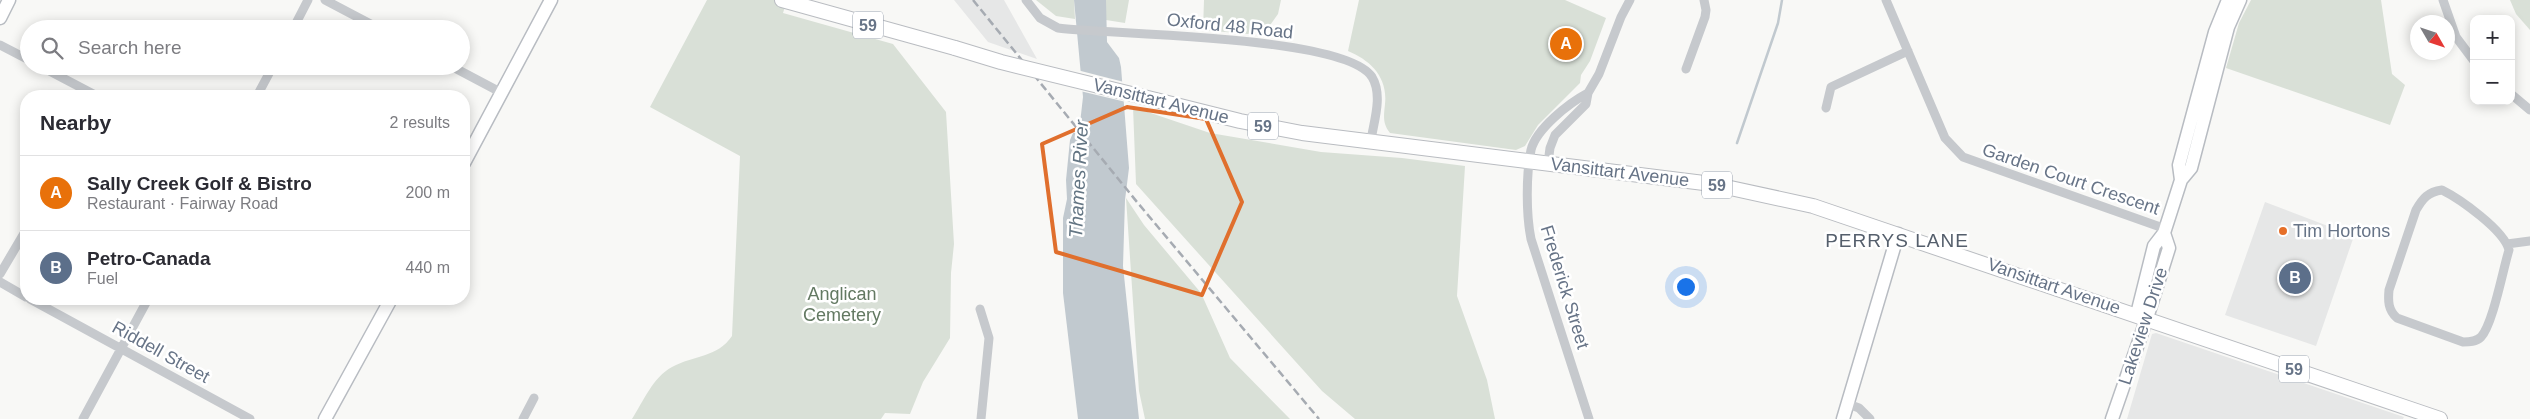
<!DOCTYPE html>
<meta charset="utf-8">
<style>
body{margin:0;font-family:Arial,sans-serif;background:#f2f2f3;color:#2b2b33}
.controls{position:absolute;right:15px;top:15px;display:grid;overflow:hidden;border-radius:10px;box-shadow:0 2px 12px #0003}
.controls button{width:45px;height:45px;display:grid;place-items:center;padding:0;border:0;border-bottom:1px solid #e1e1e2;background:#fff;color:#2b2b33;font:25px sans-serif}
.compass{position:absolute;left:2410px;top:15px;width:45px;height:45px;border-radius:50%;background:#fff;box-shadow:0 2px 12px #0003;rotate:129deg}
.you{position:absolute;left:1685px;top:286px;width:18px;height:18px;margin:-12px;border:4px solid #fff;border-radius:50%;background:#1a73e8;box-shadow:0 0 0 8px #1a73e833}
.badge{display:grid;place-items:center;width:32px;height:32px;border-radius:50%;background:#e66f28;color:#fff;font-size:16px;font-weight:700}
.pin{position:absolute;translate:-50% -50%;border:2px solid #fff;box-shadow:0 1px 5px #0006}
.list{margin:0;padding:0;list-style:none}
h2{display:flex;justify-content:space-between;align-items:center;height:65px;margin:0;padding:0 20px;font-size:21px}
h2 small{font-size:16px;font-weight:400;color:#7c7c81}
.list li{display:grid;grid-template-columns:32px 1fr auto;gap:15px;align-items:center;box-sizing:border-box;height:75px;padding:0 20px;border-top:1px solid #e1e1e2}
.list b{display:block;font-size:19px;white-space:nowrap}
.list p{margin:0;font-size:16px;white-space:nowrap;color:#7c7c81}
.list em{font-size:16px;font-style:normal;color:#7c7c81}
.icon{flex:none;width:28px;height:28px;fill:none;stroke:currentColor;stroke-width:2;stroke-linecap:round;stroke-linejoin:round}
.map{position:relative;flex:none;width:2530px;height:419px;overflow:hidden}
.search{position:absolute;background:#fff;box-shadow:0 2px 12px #0003;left:20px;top:20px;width:450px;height:55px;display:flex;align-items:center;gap:12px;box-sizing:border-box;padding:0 18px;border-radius:28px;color:#7c7c81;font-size:19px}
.panel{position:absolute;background:#fff;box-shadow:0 2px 12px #0003;left:20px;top:90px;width:450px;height:215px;border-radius:20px}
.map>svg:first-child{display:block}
</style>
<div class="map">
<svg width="2530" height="419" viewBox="0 0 2530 419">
<rect width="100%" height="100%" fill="#f8f8f6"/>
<path fill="#e6e7e7" d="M954,0h50l33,59 -49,-17z
M2265,202l89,34 -38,110 -91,-31z
M2156,333l112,38 136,46 -1,2h-276l25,-85z"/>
<path fill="#d9e0d7" d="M707,0h80l-4,13 110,31 53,68 8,132 -3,29 -1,65 -27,44 -13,32 -25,-1 -4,6h-249c11,-17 21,-42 40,-52 22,-12 45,-9 60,-31l8,-180 -90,-49z
M1036,0h38l1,19 -19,-3z
M1106,0h23l-4,23 -19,-3z
M1204,0h77l-3,14 -12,17 -18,3 -45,-4z
M1359,0h206l41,18 -16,43 -9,14 -1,8 -42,42 -13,21 -9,4 -126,-17c-8,-10 -6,-18 -5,-29 3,-27 -15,-44 -37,-53z
M2251,0h130l11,74 13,11 -15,40 -164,-57 13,-45z
M2510,0h20v30l-14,-16z
M1133,107l77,26 111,19 81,6 63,8 -8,130 30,84 8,39h-140l-33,-28 -186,-207z
M1126,198l18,27 57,68 29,65 60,61h-145l-6,-28z"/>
<path fill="#c1c9cf" d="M1074,0h32l1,42 12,16 2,9 8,101 -4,32 -2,66 16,153h-61l-15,-126v-75l4,-19 -1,-19 4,-40 3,-7 6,-1 4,-35z"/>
<path fill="#f8f8f6" d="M1077,70l47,12 2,20 -46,-11z"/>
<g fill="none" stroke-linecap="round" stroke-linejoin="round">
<path stroke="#c1c9cf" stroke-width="2.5" d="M1737,143l41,-120 4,-23"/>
<g stroke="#b8bcc2" stroke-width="15">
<path id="secondary" d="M0,18l9,-18
M464,163l87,-163
M2181,180l-2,-15 36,-133 13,-32
M2137,314l17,-68 10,-13 17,-53 10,-12 37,-141 12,-27
M325,419l66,-120
M1843,419l55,-185
M2112,419l35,-101 22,-70 -5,-15"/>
</g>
<g stroke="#b9bcc1" stroke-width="16">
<path id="primary" d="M782,0l173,48
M1156,100l84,21 62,12 410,51 101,22 627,213"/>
</g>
<path stroke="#c6c9cd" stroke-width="9" d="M325,0l55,29
M1026,0l14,18 18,10c54,7 287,7 314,49 11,18 2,44 -1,63
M1886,0l59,138 18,19 203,72
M2443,0l13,37 18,24
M293,29l15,-29
M0,45l29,15
M40,66l57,30
M451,66l51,27
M1686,69l19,-52 1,-7 -2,-10
M1588,93c-19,10 -52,36 -57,57 -5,25 -5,64 0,89l58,180
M2511,94l19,16
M257,96l16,-30
M1826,108l5,-21 77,-36
M1548,163l2,-15 5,-13 31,-31 2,-11 11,-19 22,-57 9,-17
M2442,190c18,9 62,40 67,60 -6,19 -16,74 -28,87 -5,5 -12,5 -18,5l-66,-24c-9,-8 -9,-17 -8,-28l27,-80c7,-12 12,-18 26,-20z
M2507,244l23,-3
M0,274l26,-44
M0,282l26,15
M30,299l220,120
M980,309l9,29 -8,81
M1848,404l11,4 11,11
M83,419l65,-120
M523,419l11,-21"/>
<use href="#secondary" stroke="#fff" stroke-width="12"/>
<use href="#primary" stroke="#fff" stroke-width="14"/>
<path stroke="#a6abb2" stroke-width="2.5" stroke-dasharray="8 4" stroke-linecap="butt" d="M973,0l164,202 182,217"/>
<g stroke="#b9bcc1" stroke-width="16" stroke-linecap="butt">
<path id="primary-bridge" d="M955,48l46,14 155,38"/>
</g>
<use href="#primary-bridge" stroke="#fff" stroke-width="14"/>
</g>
<path fill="none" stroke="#e06f2d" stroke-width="4" stroke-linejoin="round" d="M1127,107l79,12 36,83 -40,93 -146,-43 -14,-108z"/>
<circle fill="#e66f28" stroke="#fff" stroke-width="2" cx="2283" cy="231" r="5"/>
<g text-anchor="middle" stroke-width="5" stroke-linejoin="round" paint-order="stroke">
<g fill="#fff" stroke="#959eab" stroke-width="1">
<rect x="853" y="11.5" width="30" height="27" rx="4"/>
<rect x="1248" y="112.5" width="30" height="27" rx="4"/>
<rect x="1702" y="171.5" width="30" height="27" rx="4"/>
<rect x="2279" y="355.5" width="30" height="27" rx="4"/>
</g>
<g font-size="16" font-weight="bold" fill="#677487">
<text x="868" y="31">59</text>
<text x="1263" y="132">59</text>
<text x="1717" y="191">59</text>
<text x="2294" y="375">59</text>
</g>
<g font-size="18" fill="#677487" stroke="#fff">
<text transform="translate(1230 26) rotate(6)" y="6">Oxford 48 Road</text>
<text transform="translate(1161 101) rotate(14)" y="6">Vansittart Avenue</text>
<text transform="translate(1620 172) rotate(7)" y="6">Vansittart Avenue</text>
<text transform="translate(2071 179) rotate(19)" y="6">Garden Court Crescent</text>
<text transform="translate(2054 286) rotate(19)" y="6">Vansittart Avenue</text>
<text transform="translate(1565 287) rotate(73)" y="6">Frederick Street</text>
<text transform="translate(2143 326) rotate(-72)" y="6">Lakeview Drive</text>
<text transform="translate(161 352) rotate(29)" y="6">Riddell Street</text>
</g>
<g font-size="18" fill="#677487" stroke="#fff" text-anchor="start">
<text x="2293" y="237">Tim Hortons</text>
</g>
<g font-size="18" fill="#637962" stroke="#fff">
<text x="842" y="300">Anglican<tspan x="842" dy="21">Cemetery</tspan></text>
</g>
<g font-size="19" font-style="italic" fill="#637583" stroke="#fff">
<text transform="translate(1078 179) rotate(-87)" y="7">Thames River</text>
</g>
<g font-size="19" letter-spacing="1" fill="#555f6c" stroke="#fff">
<text x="1897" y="247">PERRYS LANE</text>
</g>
</g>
</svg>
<div class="controls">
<button>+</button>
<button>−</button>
</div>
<svg class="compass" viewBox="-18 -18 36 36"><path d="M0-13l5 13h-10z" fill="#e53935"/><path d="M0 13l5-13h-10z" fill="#7c7c81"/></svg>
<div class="you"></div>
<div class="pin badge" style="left:1566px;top:44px;background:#e8710a">A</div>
<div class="pin badge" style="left:2295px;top:278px;background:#5c6f8a">B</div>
<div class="search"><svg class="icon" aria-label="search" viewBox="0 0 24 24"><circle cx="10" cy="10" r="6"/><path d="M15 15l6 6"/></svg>Search here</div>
<section class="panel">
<h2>Nearby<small>2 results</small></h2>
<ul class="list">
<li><span class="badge" style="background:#e8710a">A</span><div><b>Sally Creek Golf &amp; Bistro</b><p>Restaurant · Fairway Road</p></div><em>200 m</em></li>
<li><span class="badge" style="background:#5c6f8a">B</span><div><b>Petro-Canada</b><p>Fuel</p></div><em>440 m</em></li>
</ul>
</section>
</div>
